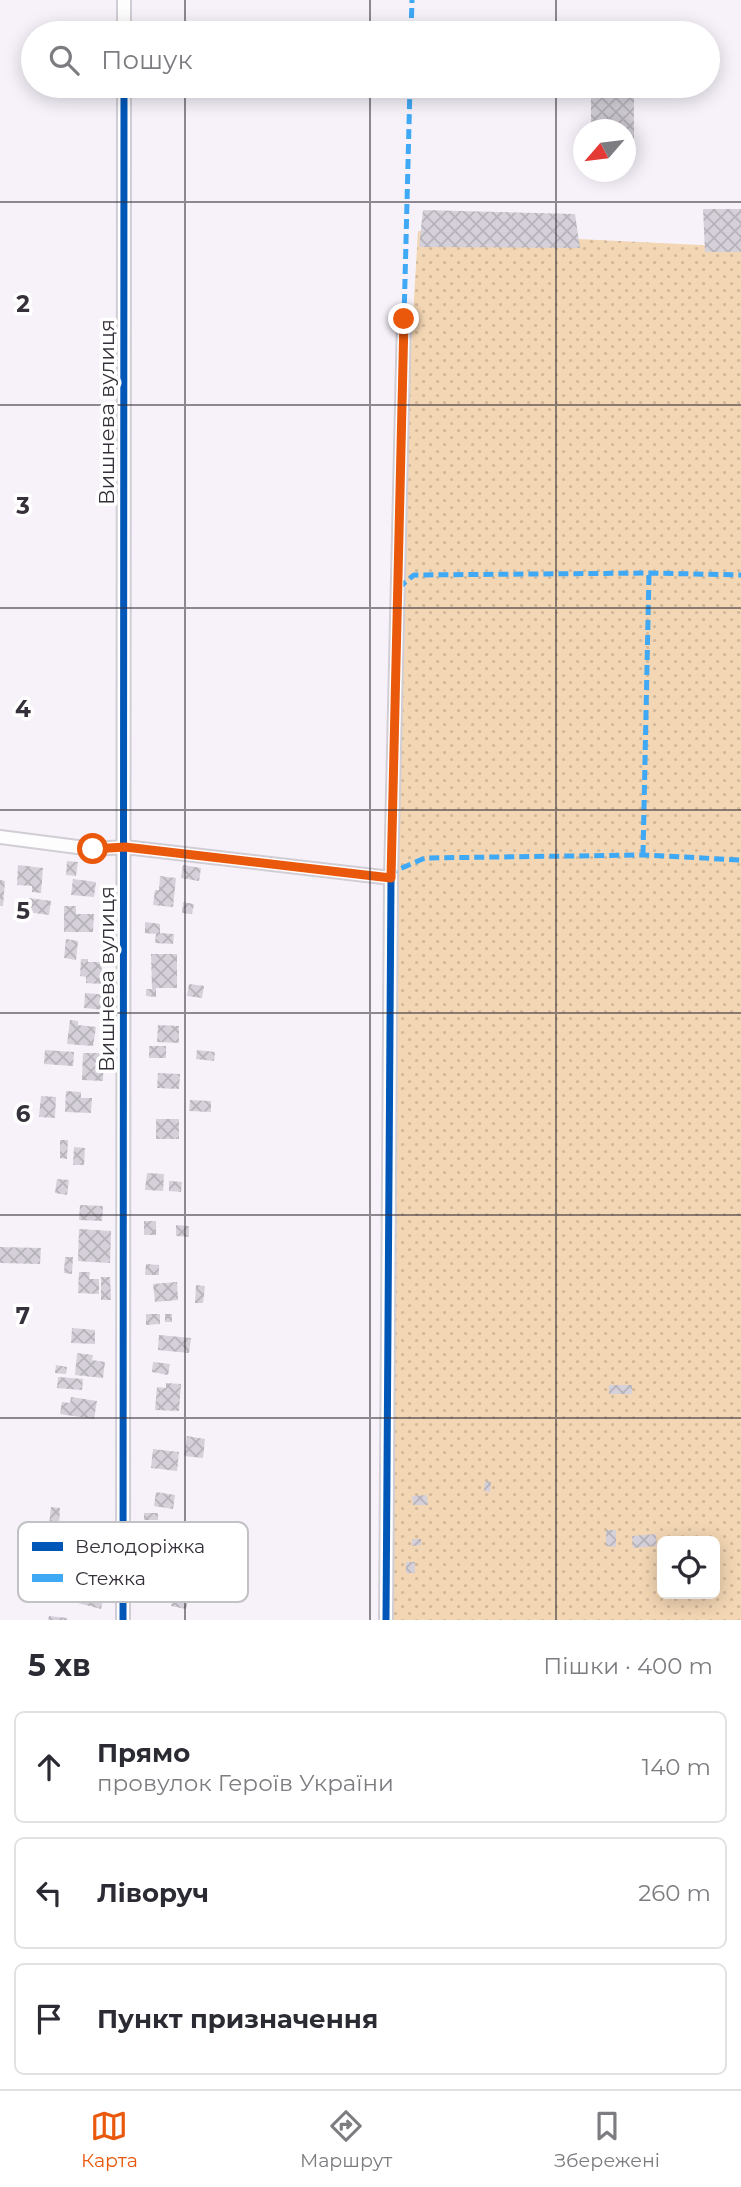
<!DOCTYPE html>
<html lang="uk">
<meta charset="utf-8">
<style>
body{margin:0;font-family:Montserrat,sans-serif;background:#f2f2f3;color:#2b2b33}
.controls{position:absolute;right:21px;bottom:21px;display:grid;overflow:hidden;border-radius:10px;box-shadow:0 4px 18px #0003}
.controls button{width:63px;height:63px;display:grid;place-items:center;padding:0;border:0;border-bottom:2px solid #e1e1e2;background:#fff;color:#2b2b33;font:35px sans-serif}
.compass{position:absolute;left:573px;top:119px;width:63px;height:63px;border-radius:50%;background:#fff;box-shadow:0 4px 18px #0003;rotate:242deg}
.stop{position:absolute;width:21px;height:21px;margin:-16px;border:5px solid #ea580c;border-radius:50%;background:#fff}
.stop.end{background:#ea580c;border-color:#fff;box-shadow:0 2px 7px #0008}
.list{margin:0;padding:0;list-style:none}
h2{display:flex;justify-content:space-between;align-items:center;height:91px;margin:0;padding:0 28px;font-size:30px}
h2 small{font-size:23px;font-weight:400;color:#7c7c81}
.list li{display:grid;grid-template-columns:46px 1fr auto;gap:21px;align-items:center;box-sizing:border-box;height:112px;margin:0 14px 14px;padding:0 14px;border:2px solid #e1e1e2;border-radius:10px}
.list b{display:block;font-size:26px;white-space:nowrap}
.list p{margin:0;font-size:23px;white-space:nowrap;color:#7c7c81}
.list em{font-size:23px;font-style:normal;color:#7c7c81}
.icon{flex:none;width:38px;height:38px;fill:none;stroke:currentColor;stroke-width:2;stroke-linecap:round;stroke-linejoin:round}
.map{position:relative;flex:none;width:741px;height:1620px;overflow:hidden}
.search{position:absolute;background:#fff;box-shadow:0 4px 18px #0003;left:21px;right:21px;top:21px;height:77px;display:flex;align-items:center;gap:18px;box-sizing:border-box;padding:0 24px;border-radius:38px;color:#7c7c81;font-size:26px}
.sheet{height:469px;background:#fff}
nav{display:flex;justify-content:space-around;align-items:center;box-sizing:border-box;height:98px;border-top:2px solid #e1e1e2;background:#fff;font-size:19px;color:#7c7c81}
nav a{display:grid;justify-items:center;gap:4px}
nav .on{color:#ea580c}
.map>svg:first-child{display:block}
</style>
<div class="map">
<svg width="741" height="1620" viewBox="0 0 741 1620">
<defs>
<pattern id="garden-dots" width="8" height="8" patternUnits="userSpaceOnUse" patternTransform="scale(1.75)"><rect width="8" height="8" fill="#f3d6b3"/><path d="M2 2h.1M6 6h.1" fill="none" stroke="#d1b89b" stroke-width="1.8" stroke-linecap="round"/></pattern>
<pattern id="building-cross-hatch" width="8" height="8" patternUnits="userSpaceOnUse" patternTransform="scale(1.75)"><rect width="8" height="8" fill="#d5d0d9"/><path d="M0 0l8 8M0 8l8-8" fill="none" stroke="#b7b3bb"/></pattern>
</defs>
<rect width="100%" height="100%" fill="#f7f2fa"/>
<path fill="url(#garden-dots)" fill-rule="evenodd" d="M418,231l323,16v1373h-355l12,-1053zM662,1541h53v53h-53z"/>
<path fill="url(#building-cross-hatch)" d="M590,30h44v3h-44z
M591,86h43v69h-8v-25h-35z
M703,209h38v43h-36z
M423,210l152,4 5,34 -161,-1z
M67,861l11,1 -2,14 -10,-1z
M18,865l25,3 -2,25 -9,-1v-6l-15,-1z
M183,865l18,3 -2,13 -18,-3z
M160,876l16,2 -3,29 -20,-2 2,-15h4z
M73,879l23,3 -2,15 -23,-2z
M0,880l5,1 -2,25h-3z
M29,898l22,3 -2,14 -22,-3z
M183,902l11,2 -2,10 -10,-1z
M64,906h12v8h18l-1,18h-29z
M145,922l15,2v9l14,1 -1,10 -18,-1 1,-9 -11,-1z
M66,939l12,2 -2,19 -12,-2z
M151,954h26v34h-21v9l-10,-1v-7h6z
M81,959h7v3h14l-1,22 -15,-1v-6l-6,-1z
M189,984l15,2 -2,12 -15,-2z
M85,993l22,2 -2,15 -21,-2z
M70,1020l8,1v4l18,2 -3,19 -26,-2z
M158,1025l21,1v17l-22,-1z
M149,1046h17v12h-17z
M45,1050l29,2 -1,14 -29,-2z
M197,1050l18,2 -1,9 -18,-2z
M83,1053h21l-1,28 -21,-1z
M158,1073l22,1 -1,15 -22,-1z
M66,1091l15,1v6h11l-1,15 -26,-1z
M41,1096l15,1 -1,21 -16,-1z
M190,1100l21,1v11l-22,-1z
M156,1119h23v20h-23z
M60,1140h8l-1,19 -7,-1z
M74,1147l11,1 -1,17h-11z
M147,1173l17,1 -1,17 -18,-1z
M57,1179l12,1 -2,15 -12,-2z
M169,1181l13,1 -1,10 -12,-1z
M80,1205l23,1 -1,15 -23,-1z
M144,1221h12v14h-12z
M176,1225l13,1v11l-13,-1z
M79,1229l32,2 -1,32 -32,-2z
M0,1247l41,1 -1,16 -40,-1z
M65,1257h8l-1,17 -8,-1z
M146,1264l13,1v10h-14z
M79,1272h11l-1,7h10v15l-21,-1z
M101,1277h9l1,23h-10z
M177,1282l1,18 -23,2 -2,-18z
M196,1285l9,1 -2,17h-8z
M146,1314h14v10l-14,1z
M165,1314h7v8h-7z
M72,1328l23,2v14l-24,-1z
M159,1335l32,3 -2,15 -31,-3z
M77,1353l16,2 -1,5 13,2 -2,16 -28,-3z
M153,1362l17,2 -2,11 -16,-3z
M56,1365l11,2 -1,7 -11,-1z
M58,1377l25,2 -1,11 -25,-2z
M166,1383l15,1 -2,27 -24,-1 2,-23 9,1z
M609,1385h23v9h-23z
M71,1397l26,4 -3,18 -34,-5 2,-12 8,1z
M187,1436l18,3 -2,19 -19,-2z
M153,1449l26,3 -2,19 -26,-3z
M485,1481l6,1 -1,10 -6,-1z
M156,1492l19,3 -2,14 -19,-3z
M427,1495l1,10h-15l-1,-9z
M51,1507l9,1 -1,18 -10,-1z
M144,1513h14v7h-14z
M606,1530h10v17l-10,-1z
M656,1534l1,12 -24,2 -1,-12z
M412,1539h9v6l-9,1z
M406,1562h9v11h-9z
M78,1584l16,3 -1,5 11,2 -3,15 -27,-7z
M175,1584l12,2 -2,6 5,1 -4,16 -15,-3z
M49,1616l18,2v2h-19z"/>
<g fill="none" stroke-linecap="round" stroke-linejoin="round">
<g stroke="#d1cdd5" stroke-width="16">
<path id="street" d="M124,0v33
M0,837l93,12 32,-2 266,31
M123,1620l1,-1534
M386,1620l5,-742 13,-559"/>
</g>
<use href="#street" stroke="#fefdfe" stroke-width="12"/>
<path stroke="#3fa9f5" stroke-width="5" stroke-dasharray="10 5" stroke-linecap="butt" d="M411,33l1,-33
M404,319l6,-233
M398,588l16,-13 235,-2 92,2
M643,855l6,-282
M391,878l4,-7 30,-13 218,-3 98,5"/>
<g stroke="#fff" stroke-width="11">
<path id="cycleway" d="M123,1620l1,-1534
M386,1620l5,-742 13,-559"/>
</g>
<use href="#cycleway" stroke="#0057b8" stroke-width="7"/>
</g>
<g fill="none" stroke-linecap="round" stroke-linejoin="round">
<path stroke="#ea580c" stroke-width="9" d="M93,849l32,-2 266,31 13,-559"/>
</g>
<path fill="none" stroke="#353039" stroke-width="2" stroke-opacity="0.55" d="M185,0v33M370,0v33M556,0v33M185,86v1534M370,86v1534M556,86v1534M0,202h741M0,405h741M0,608h741M0,810h741M0,1013h741M0,1215h741M0,1418h741"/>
<g text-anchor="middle" stroke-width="7" stroke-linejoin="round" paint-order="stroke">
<g font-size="21" fill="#353039" stroke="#fff">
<text transform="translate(107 412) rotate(-90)" y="7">Вишнева вулиця</text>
<text transform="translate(107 979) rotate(-90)" y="7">Вишнева вулиця</text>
</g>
</g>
<rect x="18" y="1522" width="230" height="80" rx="10" fill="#fff" stroke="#c2c1c4" stroke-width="2"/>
<rect x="32" y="1542" width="31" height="9" fill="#0057b8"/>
<rect x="32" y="1574" width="31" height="8" fill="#3fa9f5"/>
<g font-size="19" fill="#353039">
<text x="75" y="1553">Велодоріжка</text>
<text x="75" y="1585">Стежка</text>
</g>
<g font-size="23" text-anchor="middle" font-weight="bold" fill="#353039" stroke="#fff" stroke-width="7" stroke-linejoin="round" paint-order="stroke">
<text x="23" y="312">2</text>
<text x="23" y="514">3</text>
<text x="23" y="717">4</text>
<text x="23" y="919">5</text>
<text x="23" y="1122">6</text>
<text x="23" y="1324">7</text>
</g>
</svg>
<div class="controls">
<button><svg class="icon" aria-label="locate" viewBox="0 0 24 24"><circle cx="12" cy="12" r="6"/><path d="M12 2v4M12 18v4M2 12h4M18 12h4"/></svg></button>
</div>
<svg class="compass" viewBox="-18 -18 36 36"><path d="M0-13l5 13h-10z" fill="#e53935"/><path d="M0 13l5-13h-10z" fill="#7c7c81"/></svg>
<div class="stop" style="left:93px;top:849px"></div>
<div class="stop end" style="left:404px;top:319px"></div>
<div class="search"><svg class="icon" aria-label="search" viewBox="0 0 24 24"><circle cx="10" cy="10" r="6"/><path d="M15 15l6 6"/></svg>Пошук</div>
</div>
<section class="sheet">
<h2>5 хв<small>Пішки · 400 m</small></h2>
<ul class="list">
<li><svg class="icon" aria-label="ahead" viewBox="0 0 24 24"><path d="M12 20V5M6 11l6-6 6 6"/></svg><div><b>Прямо</b><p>провулок Героїв України</p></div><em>140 m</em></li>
<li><svg class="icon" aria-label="left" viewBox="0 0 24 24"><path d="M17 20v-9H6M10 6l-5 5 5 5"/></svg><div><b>Ліворуч</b></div><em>260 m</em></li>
<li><svg class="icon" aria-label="arrive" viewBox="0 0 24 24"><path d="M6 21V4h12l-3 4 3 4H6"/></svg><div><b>Пункт призначення</b></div></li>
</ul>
</section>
<nav>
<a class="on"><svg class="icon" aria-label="map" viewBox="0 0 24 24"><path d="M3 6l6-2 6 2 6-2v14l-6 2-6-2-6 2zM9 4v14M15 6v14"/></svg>Карта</a>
<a><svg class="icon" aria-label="directions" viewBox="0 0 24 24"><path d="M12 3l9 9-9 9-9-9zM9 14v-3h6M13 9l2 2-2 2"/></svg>Маршрут</a>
<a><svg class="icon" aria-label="saved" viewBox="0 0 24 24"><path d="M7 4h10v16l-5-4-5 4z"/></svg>Збережені</a>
</nav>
